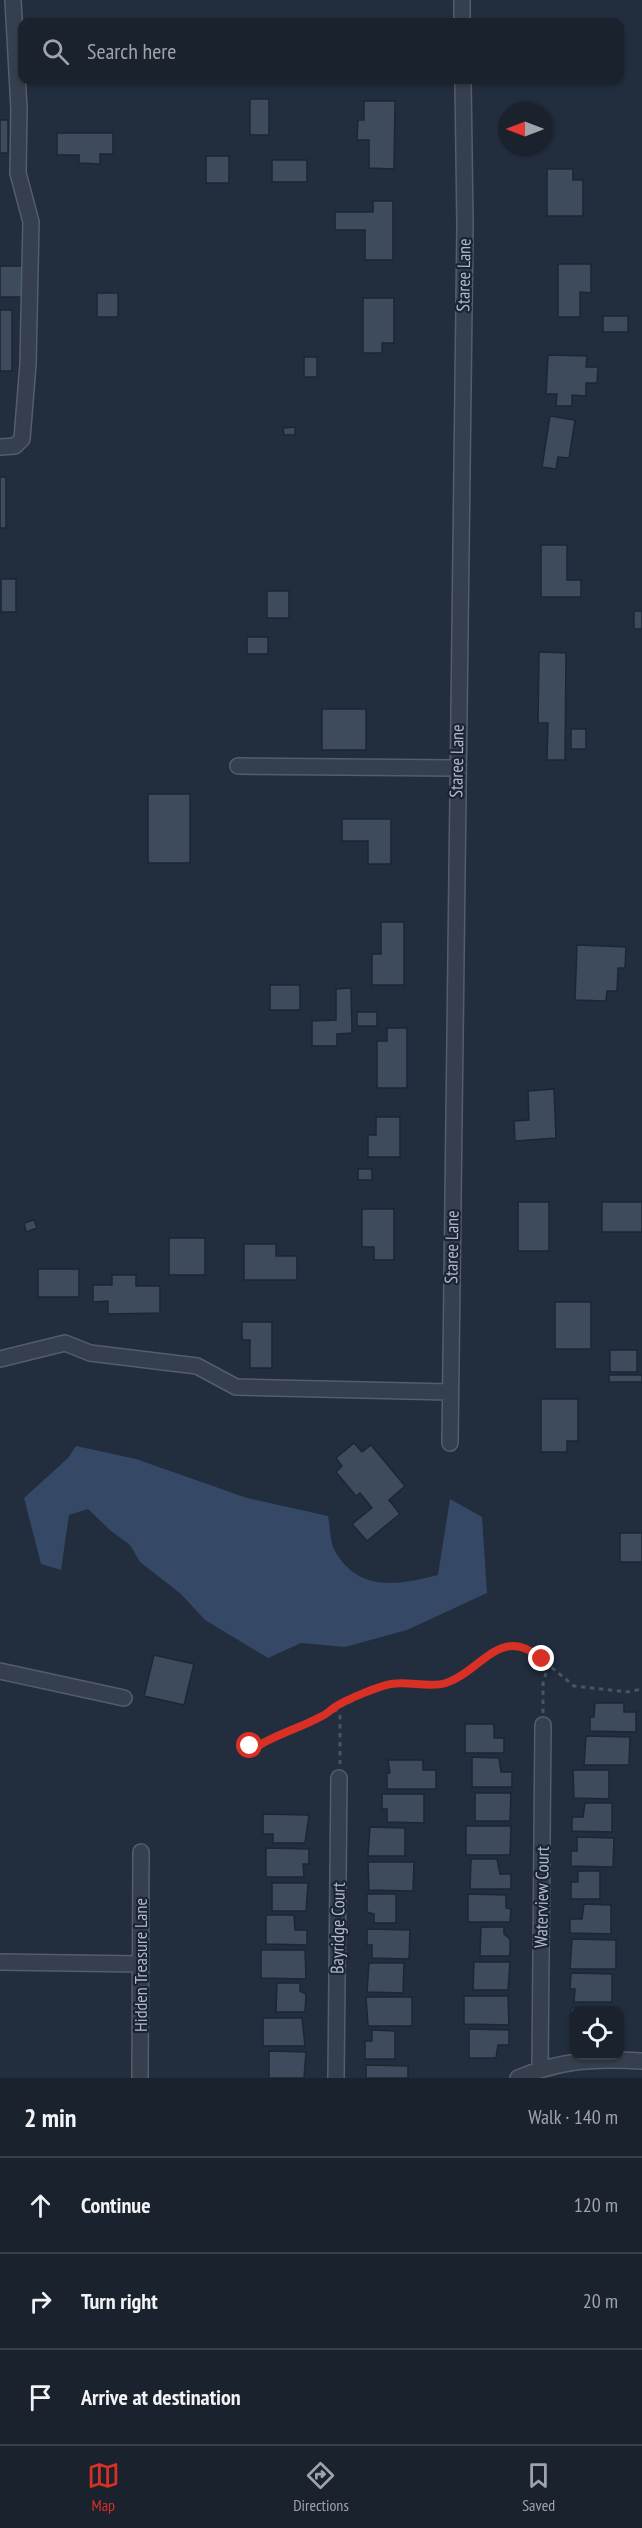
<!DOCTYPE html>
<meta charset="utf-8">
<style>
body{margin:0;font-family:"PT Sans Narrow",sans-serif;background:#272f3a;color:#f1f3f6}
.controls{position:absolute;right:18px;bottom:18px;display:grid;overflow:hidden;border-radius:12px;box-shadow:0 2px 4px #0004}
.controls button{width:54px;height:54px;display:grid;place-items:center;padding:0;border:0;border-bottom:2px solid #383f4a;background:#1a222e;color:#f1f3f6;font:30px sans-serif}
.compass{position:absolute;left:498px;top:102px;width:54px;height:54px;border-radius:50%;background:#1a222e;box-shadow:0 2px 4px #0004;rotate:270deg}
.stop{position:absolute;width:18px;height:18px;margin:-14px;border:4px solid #d93025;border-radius:50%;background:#fff}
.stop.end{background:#d93025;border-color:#fff;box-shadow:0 2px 6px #0008}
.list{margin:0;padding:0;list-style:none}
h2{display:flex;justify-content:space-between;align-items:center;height:78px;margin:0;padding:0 24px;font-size:26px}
h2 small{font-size:20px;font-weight:400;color:#9fa4aa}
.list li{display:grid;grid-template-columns:39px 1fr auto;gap:18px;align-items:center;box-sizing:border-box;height:96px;padding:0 24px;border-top:2px solid #383f4a}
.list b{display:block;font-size:22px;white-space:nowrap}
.list em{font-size:20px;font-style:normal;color:#9fa4aa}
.icon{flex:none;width:33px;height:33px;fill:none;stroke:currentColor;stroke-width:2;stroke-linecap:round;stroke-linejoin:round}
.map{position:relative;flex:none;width:642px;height:2078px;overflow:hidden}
.search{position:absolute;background:#1a222e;box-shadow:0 2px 4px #0004;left:18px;right:18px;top:18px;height:66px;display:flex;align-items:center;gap:15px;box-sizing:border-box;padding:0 21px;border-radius:12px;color:#9fa4aa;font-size:22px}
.sheet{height:366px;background:#1a222e}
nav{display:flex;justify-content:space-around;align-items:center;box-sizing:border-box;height:84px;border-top:2px solid #383f4a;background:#1a222e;font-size:16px;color:#9fa4aa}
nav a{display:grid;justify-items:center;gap:3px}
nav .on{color:#d93025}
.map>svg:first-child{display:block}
</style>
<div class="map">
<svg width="642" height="2078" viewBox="0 0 642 2078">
<rect width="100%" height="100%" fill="#222d3d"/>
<path fill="#354865" d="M76,1446l60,13 111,39 81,18c2,10 2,24 6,33 23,44 64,36 104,26l12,-76 32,18 5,76 -80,37 -62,17 -44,-4 -33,15 -63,-38 -24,-26 -41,-32 -10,-17 -19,-14 -23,-22 -19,6 -8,55 -20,-6 -17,-66 44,-40z"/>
<path fill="#3e4b5d" stroke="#1d2634" stroke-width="1.5" d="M250,99h19v36h-19z
M364,101h31l-1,68 -25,-1v-28h-12l1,-20h6z
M0,120h8v33h-8z
M57,133h56v21h-13v10l-21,-1v-8h-22z
M206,156h23v27h-23z
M272,160h35v22h-35z
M547,169h26v11h10v36h-36z
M373,201h20v59h-28v-30h-30v-18h38z
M558,264h33v29l-11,-1v25h-22z
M0,266h23v31h-23z
M97,293h21v24h-21z
M363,298h31v45h-12v10h-19z
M0,310h12v61h-12z
M603,316h25v16h-25z
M548,355l39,1 -1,11h12l-1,16h-11v13l-14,-1v11h-16l1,-12h-11z
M304,357h13v20h-13z
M550,416l25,4 -6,38 -11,-1 -2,12 -14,-2z
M295,427v8h-11l-1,-7z
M0,477h6v51h-6z
M541,545h26v35h14v17h-40z
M1,579h15v33h-15z
M267,591h22v27h-22z
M634,611h8v18h-8z
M247,637h21v17h-21z
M539,652l27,1 -1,107h-18l1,-37h-10z
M322,709h44v41h-44z
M571,729h15v20h-15z
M148,794h42v69h-42z
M342,819h49v45h-23v-23h-26z
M381,922h23v63h-32v-31h9z
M577,945l49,2 -1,21h-7l-1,23h-10l-1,10 -31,-1z
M270,985h30v25h-30z
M351,988l1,45 -15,1v12h-25v-25l24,-1v-31z
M357,1012h20v14h-20z
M387,1028h20v60h-30v-47h10z
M554,1089l2,49 -41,3 -1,-20 15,-1 -1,-29z
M376,1117h24v40h-32v-22h8z
M358,1169h14v11h-14z
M518,1202h31v49h-31z
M602,1202h40v30h-40z
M362,1209h32v51h-20v-13h-12z
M34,1220l3,8 -11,4 -2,-9z
M169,1238h36v37h-36z
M244,1244h32v12h21v24h-53z
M38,1269h41v28h-41z
M112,1275h24v11h24v27l-52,1v-13l-15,1v-17h19z
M555,1302h36v47h-36z
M242,1322h30v46h-22v-28h-8z
M610,1350h27v22h-27z
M609,1375h33v7h-33z
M541,1399h37v42h-11v11h-26z
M354,1443l8,9 9,-7 34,41 -16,14 11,14 -33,27 -15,-17 20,-16 -12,-15 -4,3 -20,-24 6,-6 -6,-8z
M620,1533h22v29h-22z
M154,1655l40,9 -10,41 -40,-9z
M595,1703h29v9h12v20l-46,-1v-14h4z
M465,1724h29v14h10v15h-39z
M586,1736l44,1 -1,28h-45z
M472,1757l27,1 2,14h11v15h-40z
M388,1760h35v10h13v19h-49v-16h3z
M573,1770h36v29l-35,-1z
M475,1793h36l-1,28h-35z
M382,1794h42v29l-37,-1v-13h-5z
M585,1803h27v29l-40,-1v-14h11z
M263,1814l46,1 -4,28h-32v-9h-10z
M466,1826h45l-1,29h-44z
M370,1827l35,1v28h-37z
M577,1837l37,1 -1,29 -42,-1v-15h6z
M266,1848l43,1v15h-6l1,13h-38z
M471,1859h26l3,15h11v15h-41z
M368,1862h46l-1,29 -44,-1z
M578,1871h22v28h-29v-17h7z
M272,1883h36l-2,28h-34z
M367,1894h29v29h-22v-9l-7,-2z
M468,1894l38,1v13l5,1 -1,13h-42z
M584,1904l27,1v29l-41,-1v-14h12z
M266,1915h28l1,15h12v15l-41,-1z
M481,1927h23v7l6,5v17h-30z
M367,1929l43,1 -1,29 -37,-1v-13h-5z
M572,1939l44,1v29h-46z
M261,1950h44l1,29 -45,-1z
M474,1962h36l-2,28h-35z
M369,1963h35l-1,30 -36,-1z
M571,1973l41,1v28h-38l1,-13h-5z
M277,1983h23v8l6,3 -1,18h-29z
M464,1996h44l1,29 -45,-1z
M366,1997h46v29h-44z
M571,2008h35v2h-32v26h-4z
M263,2018h39l3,28h-42z
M469,2029l40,1v15h-11l-2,13h-27z
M372,2030l23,1v28h-30v-18h7z
M269,2051l37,1 -2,26h-35z
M366,2065l42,1v12h-42z"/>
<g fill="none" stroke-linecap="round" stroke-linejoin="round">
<g stroke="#545d6b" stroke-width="18">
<path id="minor" d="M462,0v22
M0,447l15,-1 7,-7 6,-75 3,-142 -13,-49 1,-64 -6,-109
M238,766l218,2
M0,1359l65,-16 25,10 107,13 39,21 214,5
M450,1443l15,-1218 -2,-145
M0,1671l124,27
M0,1962l140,2
M540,2069l3,-344
M140,2078l1,-226
M336,2078l3,-300
M518,2078c42,-18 79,-20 124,-17"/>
</g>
<path stroke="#42585b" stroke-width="3" stroke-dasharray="4.5 4.5" stroke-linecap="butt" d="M334,1708l6,8v48
M543,1713v-29l5,-19
M250,1746h8l121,-58 34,-6 30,2 33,-18 11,-12 26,-8 20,6 41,34 53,6 15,-3"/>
<use href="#minor" stroke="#363f4d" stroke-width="15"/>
</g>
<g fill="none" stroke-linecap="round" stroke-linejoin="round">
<path stroke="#d93025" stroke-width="8" d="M250,1746h8c19,-12 42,-18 62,-29 6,-2 10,-7 15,-10 10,-7 44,-21 56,-23 17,-3 39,4 55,-1 35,-11 54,-60 96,-24"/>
</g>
<g text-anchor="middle" stroke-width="4.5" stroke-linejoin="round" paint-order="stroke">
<g font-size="18" fill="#b2bac9" stroke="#1b2432">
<text transform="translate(464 275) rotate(-89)" y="6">Staree Lane</text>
<text transform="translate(457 761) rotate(-89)" y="6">Staree Lane</text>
<text transform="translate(452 1247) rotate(-89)" y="6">Staree Lane</text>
<text transform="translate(542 1897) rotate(-89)" y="6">Waterview Court</text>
<text transform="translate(338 1928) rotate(-89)" y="6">Bayridge Court</text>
<text transform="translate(141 1965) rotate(-90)" y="6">Hidden Treasure Lane</text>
</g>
</g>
</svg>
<div class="controls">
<button><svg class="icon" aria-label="locate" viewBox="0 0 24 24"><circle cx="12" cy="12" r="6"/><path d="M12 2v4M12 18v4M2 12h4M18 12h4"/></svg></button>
</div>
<svg class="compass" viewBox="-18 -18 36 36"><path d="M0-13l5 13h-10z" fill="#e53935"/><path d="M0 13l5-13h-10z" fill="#9fa4aa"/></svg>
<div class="stop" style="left:250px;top:1746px"></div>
<div class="stop end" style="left:542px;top:1659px"></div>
<div class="search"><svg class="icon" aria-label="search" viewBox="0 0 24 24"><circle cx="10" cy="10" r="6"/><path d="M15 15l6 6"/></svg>Search here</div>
</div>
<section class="sheet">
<h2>2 min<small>Walk · 140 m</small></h2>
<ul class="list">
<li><svg class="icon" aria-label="ahead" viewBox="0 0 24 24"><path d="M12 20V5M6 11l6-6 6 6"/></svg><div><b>Continue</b></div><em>120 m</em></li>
<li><svg class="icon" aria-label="right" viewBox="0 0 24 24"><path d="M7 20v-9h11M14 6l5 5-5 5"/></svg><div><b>Turn right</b></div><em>20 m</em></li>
<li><svg class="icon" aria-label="arrive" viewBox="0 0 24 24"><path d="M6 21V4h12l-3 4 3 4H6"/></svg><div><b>Arrive at destination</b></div></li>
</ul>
</section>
<nav>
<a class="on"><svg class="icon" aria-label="map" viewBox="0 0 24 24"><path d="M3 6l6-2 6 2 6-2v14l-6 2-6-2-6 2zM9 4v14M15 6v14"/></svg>Map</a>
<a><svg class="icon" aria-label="directions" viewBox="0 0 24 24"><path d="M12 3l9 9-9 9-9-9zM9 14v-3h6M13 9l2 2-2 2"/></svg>Directions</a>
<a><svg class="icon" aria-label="saved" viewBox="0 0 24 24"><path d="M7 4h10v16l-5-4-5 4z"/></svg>Saved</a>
</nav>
